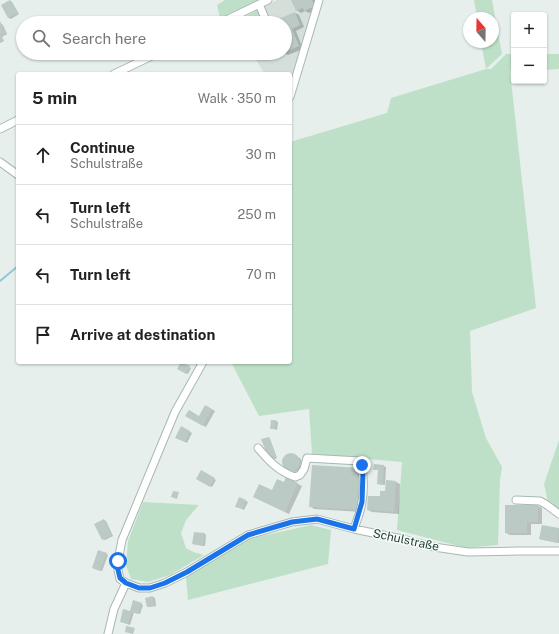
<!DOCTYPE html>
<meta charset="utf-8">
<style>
body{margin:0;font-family:"Public Sans",sans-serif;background:#f6f6f6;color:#222}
.controls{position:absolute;right:12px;top:12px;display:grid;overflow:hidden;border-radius:4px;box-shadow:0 1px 3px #0004}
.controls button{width:36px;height:36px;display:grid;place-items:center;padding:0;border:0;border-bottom:1px solid #e0e0e0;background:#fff;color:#222;font:20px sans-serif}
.compass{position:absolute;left:463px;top:12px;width:36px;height:36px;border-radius:50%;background:#fff;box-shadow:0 1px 3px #0004;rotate:340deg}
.stop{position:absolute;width:12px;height:12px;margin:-9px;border:3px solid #1a73e8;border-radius:50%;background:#fff}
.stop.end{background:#1a73e8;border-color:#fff;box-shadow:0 1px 4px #0008}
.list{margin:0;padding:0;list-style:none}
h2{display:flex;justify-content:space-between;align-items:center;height:52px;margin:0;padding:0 16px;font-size:17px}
h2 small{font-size:13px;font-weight:400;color:#767676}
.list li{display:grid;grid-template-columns:26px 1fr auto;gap:12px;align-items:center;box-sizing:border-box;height:60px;padding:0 16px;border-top:1px solid #e0e0e0}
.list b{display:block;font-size:15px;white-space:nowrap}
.list p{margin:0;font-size:13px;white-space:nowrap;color:#767676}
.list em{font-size:13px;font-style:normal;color:#767676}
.icon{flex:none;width:22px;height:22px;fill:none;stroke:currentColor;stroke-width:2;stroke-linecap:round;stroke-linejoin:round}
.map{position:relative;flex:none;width:559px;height:634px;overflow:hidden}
.search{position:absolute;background:#fff;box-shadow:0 1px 3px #0004;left:16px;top:16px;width:276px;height:44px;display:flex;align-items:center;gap:10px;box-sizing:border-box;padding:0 14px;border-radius:22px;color:#767676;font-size:15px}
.panel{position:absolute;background:#fff;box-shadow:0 1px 3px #0004;left:16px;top:72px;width:276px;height:292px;border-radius:4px}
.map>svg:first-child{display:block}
</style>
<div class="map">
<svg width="559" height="634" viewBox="0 0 559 634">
<rect width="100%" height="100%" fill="#e6efeb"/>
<path fill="#d4dfda" d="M277,0h39l-26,88v-14h-25l-9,-14 13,-7h16v-30h-22l-5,-13z"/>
<path fill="#bfe0c8" d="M225,0h34l-39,18 -3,-13z
M474,0h18l10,54 -16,15h5l15,-15h8v16l-4,1 26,237 -66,23 2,61 14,46 16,29 -2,13 -2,65 -32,3 -69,-18 5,-68 -90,-8 -3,-45 -50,7 -28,-54h59v-220l97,-29 4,-15 95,-29 -5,-27h12v-24h-16z
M258,10l5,13h-30z
M544,54h15v15l-15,1z
M559,440v69l-3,-1 -8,-6 -4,-18z
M143,502l56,3 -13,15 -5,13 5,15 7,4 11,3 -34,20 -22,7 -17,-3 -5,-14 2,-24z
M311,525l20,5 -3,34 -140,36 -2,-23 63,-38z"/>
<path fill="#0003" d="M294,0h21l4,9 -10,4 -4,-2 -4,2 -4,-3z
M10,1l2,1 7,12 -8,5 -2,-1 -7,-13z
M295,13l4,2 5,12 -8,4 7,18 -15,6 -4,-2h1v-30h-14z
M1,24l2,1 4,9 -5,3 2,4 -4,2v-18z
M181,363l10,5 -3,6 -10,-5z
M206,406l9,5 -9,16 -19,-11 13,1z
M276,421l2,1 -1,8 -6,-2z
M181,427l11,6 -5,10 -11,-6z
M268,438l2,1 7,19 -6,2z
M290,454l10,4 3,6 -2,5 -6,3 -9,-4 -3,-5 2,-7z
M375,465l9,1 2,1 -1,18 -7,-1 1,-14 -5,-1z
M365,471l-3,41 -48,-3 -4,-3z
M201,472l15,8 -4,7 -15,-8z
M286,478l16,8 -13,28 -31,-15 15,-8 11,-8z
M396,482l4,2 -1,30 -27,-2 -4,-2z
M240,498l8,4 -4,8 -6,-3z
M538,506l4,2v16h-11v11h-21l-4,-2z
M104,520l2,1 7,15 -8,4 -2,-1z
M542,526l17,3v14l-16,-3 -3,-1z
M204,534l2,1 -1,11 -12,-2z
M106,554l2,1 -6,16 -7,-2z
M153,597l2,1 1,8 -7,1 -1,-1z
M141,604l2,1 -3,9 -6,-2 -4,13 -8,-3 8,-9z"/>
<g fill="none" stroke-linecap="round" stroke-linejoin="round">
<path stroke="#8ec9d4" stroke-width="2" d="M0,281l18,-15"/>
</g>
<path fill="#bbcac4" d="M10,0l8,13 -10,5 -7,-13z
M291,0h21l3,6 -11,5 -1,-3 -7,3z
M295,12l5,13 -8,4 7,17 -14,6v-29h-16z
M0,21l6,12 -5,3 2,4 -3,2z
M181,362l9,4 -4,8 -9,-5z
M205,405l7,4 -9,17 -18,-10 4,-6 10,6z
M271,420h5l-1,9h-5z
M181,426l9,5 -5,11 -10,-4z
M269,437l7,20 -7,2 -8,-20z
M282 462a9 9 0 1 1 18 0a9 9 0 1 1-18 0Z
M374,464l10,1 -1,20 -6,-1 1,-14h-5z
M312,465l49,3 -3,42 -49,-3z
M201,470l14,8 -5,9 -14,-8z
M286,477l12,6 -13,29 -32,-15 6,-13 13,6 5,-11 7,3z
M386,480l10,1 -2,31 -27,-2 1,-14h12v-5h5z
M173,491l6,1 -2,7 -6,-2z
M239,497l7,3 -3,9 -8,-2z
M505,505h33v17h-11v11h-22z
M104,519l8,16 -10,5 -8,-16z
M542,525l17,3 -1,15 -19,-4z
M194,532l11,1 -2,13 -11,-2z
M98,550l9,3 -7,18 -8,-3z
M153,596l1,10 -7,1 -2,-9z
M133,600l9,3 -4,11 -6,-2 -4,12 -8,-2 3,-13 7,2z
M126,626l9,2 -2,6 -8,-2z"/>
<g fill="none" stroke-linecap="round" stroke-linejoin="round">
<g stroke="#a8b8b2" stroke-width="9">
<path id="minor" d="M259,4l8,19
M220,23l48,-23
M114,74l44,-21
M290,97l29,-97
M0,129l18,-9
M0,162l18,13
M203,362l-28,50 -53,128 -4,21v9l2,9 6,4 13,5h11l15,-5 22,-11 61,-37 44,-13 25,-3 37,10 48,10 32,8 34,5 51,-1h40
M258,448c11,13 20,23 37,29l5,-2 4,-6 3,-11 53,3c4,10 4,30 2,41 -1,9 -5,18 -8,27
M516,500l24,1 7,4 12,9
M108,634l6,-25 12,-26"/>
</g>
<use href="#minor" stroke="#fff" stroke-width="7"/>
</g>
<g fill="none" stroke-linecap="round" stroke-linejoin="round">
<path stroke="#1a73e8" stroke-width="5" d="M118,561v9l2,8 6,5 13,5h11l15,-5 22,-11 61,-37 44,-13 25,-3 37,10 8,-27 1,-30 -1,-7"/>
</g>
<g text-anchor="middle" stroke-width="3" stroke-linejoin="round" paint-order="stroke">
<g font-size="12" fill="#24423a" stroke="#f7fbf9">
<text transform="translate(406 540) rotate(12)" y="4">Schulstraße</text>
</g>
</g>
</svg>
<div class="controls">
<button>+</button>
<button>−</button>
</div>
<svg class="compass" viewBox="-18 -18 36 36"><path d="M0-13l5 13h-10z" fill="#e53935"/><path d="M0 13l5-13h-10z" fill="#767676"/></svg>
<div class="stop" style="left:118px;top:561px"></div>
<div class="stop end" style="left:362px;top:465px"></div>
<div class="search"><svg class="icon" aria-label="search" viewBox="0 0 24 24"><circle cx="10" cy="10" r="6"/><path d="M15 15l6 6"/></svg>Search here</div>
<section class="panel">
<h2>5 min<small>Walk · 350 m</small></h2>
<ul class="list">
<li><svg class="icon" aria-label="ahead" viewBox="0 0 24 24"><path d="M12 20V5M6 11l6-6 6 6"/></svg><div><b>Continue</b><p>Schulstraße</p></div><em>30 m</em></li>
<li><svg class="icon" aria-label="left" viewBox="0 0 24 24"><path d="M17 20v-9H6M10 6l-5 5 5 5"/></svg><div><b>Turn left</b><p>Schulstraße</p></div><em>250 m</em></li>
<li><svg class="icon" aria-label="left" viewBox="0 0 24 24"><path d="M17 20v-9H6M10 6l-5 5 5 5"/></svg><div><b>Turn left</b></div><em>70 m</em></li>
<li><svg class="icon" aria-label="arrive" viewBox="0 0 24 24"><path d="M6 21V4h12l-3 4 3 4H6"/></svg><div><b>Arrive at destination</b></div></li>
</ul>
</section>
</div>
